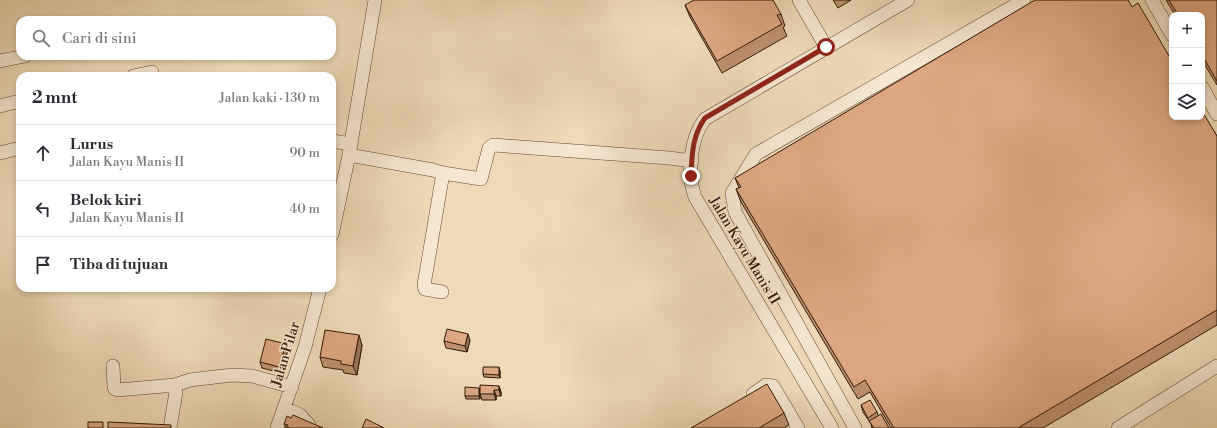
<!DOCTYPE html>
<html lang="id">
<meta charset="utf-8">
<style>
body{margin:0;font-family:"Libre Bodoni",serif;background:#f7f7f7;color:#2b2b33}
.controls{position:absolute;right:12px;top:12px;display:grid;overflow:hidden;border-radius:8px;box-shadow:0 2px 6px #0003}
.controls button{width:36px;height:36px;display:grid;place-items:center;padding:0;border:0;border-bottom:1px solid #e1e1e2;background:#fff;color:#2b2b33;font:20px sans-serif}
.stop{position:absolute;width:12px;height:12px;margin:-9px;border:3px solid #8f2418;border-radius:50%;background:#fff}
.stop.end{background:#8f2418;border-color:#fff;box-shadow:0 1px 4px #0008}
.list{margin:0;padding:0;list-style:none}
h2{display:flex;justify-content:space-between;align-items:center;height:52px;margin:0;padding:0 16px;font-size:17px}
h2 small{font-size:13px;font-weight:400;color:#7c7c81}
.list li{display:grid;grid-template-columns:26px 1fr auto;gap:12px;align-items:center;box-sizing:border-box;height:56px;padding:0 16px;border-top:1px solid #e1e1e2}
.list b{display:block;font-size:15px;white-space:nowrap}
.list p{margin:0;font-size:13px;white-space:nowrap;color:#7c7c81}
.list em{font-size:13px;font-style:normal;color:#7c7c81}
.icon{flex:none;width:22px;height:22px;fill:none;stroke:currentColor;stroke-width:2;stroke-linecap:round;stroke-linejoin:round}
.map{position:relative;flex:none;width:1217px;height:428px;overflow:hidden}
.search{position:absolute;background:#fff;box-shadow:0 2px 6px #0003;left:16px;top:16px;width:320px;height:44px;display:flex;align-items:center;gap:10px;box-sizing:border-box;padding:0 14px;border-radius:12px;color:#7c7c81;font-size:15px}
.panel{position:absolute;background:#fff;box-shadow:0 2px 6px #0003;left:16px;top:72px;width:320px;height:220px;border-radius:12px}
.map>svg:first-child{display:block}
</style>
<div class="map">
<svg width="1217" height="428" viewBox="0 0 1217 428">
<rect width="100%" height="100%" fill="#efdab8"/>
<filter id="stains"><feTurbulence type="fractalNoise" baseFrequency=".005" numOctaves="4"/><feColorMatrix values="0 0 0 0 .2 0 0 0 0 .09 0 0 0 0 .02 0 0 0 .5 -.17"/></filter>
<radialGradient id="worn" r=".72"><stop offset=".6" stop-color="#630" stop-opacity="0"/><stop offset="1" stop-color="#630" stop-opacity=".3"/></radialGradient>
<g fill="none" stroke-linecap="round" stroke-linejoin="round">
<g stroke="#604831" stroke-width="14">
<path id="minor" d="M799,0l27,47
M1152,0l20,35
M0,61l25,-5
M133,76l19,-4
M1202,87l15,27
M0,106l20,-5
M332,141l19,3
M0,153l20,-5
M349,155l84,15 10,3 -19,112 1,4 17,3
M443,173l38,6 8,-31 4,-3 176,13 23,3
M332,235l17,-80 26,-155
M113,366l1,21 1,2 3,1 57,-5 15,-5 42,-5 20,1 40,11
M753,394l13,-9 7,1 25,42
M285,408l15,7 9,10
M170,428l6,-36 -1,-7
M277,428l28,-81 15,-59
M832,428l-137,-231c-8,-23 -5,-59 10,-78l203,-119
M855,428l-120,-216 -3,-19 24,-39 268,-154
M1118,428l99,-62"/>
</g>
<use href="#minor" stroke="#f5e7d1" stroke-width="13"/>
</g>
<path fill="#bd9070" stroke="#311804" d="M833,0h18l-13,8z
M1166,0h51v85l-15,-25v-45h-27z
M685,5l96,9 4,12 -2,1 4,9 -65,37 -32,-56z
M1132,7l85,129v189l-174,103h-152l-21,-36 -12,7 -117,-197 -5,-13 3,-1 -4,-10z
M470,340l-3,12 -21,-4 -2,-7z
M362,345l-5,30 -13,-2 -1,-3 -20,-3 -3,-10z
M288,350l-7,23 -19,-5 -2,-6z
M500,371v7l-16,-1 -1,-3z
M499,386l2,6v4h-5v4h-14l-2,-6v5h-14l-1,-3z
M861,405l16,7 1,3 11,13h-17l-1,-4 -8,-12z
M784,413l5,12 -5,3h-93z
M291,418l32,10h-37l-2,-4z"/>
<path fill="#9a755b" stroke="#311804" d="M468,334l2,6 -3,12 -2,-6z
M359,335l3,10 -5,30 -4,-9z
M286,344l2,6 -7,23 -2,-6z
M499,367l1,4v7l-1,-3z
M499,386l2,6v4l-2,-6z
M479,388l1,3v8l-1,-3z
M494,390l2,6v4l-2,-6z"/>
<path fill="#dca782" stroke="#311804" d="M694,0h79l8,14 -4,1 5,9 -65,37 -32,-56z
M1035,0h93l4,7 6,-4 34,58v56h30v-6l15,25v174l-199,118h-124l-29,-48 -11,7 -118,-198 5,-2 -6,-9z
M1169,0h48v81l-15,-26v-40h-24z
M447,329l21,5 -3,12 -21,-5z
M325,330l34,5 -6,31 -12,-2v-3l-21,-4z
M266,339l20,5 -7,23 -19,-5z
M483,367h16v8l-16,-1z
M767,384l17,29 -25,15h-68z
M480,385l19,1v4h-5v4h-14z
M465,387l14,1v8h-14z
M870,400l7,12 -9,6 -7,-13z
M881,414l8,14h-15l-5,-7z
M293,415l30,13h-33l-3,-1 1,-2 -4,-1 3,-8 4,2z
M366,419l18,9h-22z
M88,422h15v6h-15z
M108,422l63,3v3h-63z"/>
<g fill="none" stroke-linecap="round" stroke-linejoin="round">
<path stroke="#8f2418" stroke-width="5" d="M691,176c1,-21 1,-40 14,-58l121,-71"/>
</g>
<g text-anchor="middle" stroke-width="3" stroke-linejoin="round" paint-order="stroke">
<g font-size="14" fill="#311804" stroke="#f5e7d1">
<text transform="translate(745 250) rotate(59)" y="5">Jalan Kayu Manis II</text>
<text transform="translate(285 354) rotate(-73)" y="5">Jalan Pilar</text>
</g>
</g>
<rect width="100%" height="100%" filter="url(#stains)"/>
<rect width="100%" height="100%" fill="url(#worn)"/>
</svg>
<div class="controls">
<button>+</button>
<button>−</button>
<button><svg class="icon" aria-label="layers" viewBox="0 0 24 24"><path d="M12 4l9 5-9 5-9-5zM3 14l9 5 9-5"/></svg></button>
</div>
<div class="stop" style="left:826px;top:47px"></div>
<div class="stop end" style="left:691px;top:176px"></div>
<div class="search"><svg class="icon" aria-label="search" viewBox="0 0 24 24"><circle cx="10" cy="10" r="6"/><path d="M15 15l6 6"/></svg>Cari di sini</div>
<section class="panel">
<h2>2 mnt<small>Jalan kaki · 130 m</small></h2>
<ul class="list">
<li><svg class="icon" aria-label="ahead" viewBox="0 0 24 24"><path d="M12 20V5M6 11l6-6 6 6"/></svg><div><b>Lurus</b><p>Jalan Kayu Manis II</p></div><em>90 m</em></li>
<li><svg class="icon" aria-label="left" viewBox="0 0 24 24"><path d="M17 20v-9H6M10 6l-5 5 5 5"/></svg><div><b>Belok kiri</b><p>Jalan Kayu Manis II</p></div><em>40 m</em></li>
<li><svg class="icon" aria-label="arrive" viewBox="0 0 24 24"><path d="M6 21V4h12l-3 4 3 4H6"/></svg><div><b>Tiba di tujuan</b></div></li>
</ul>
</section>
</div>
